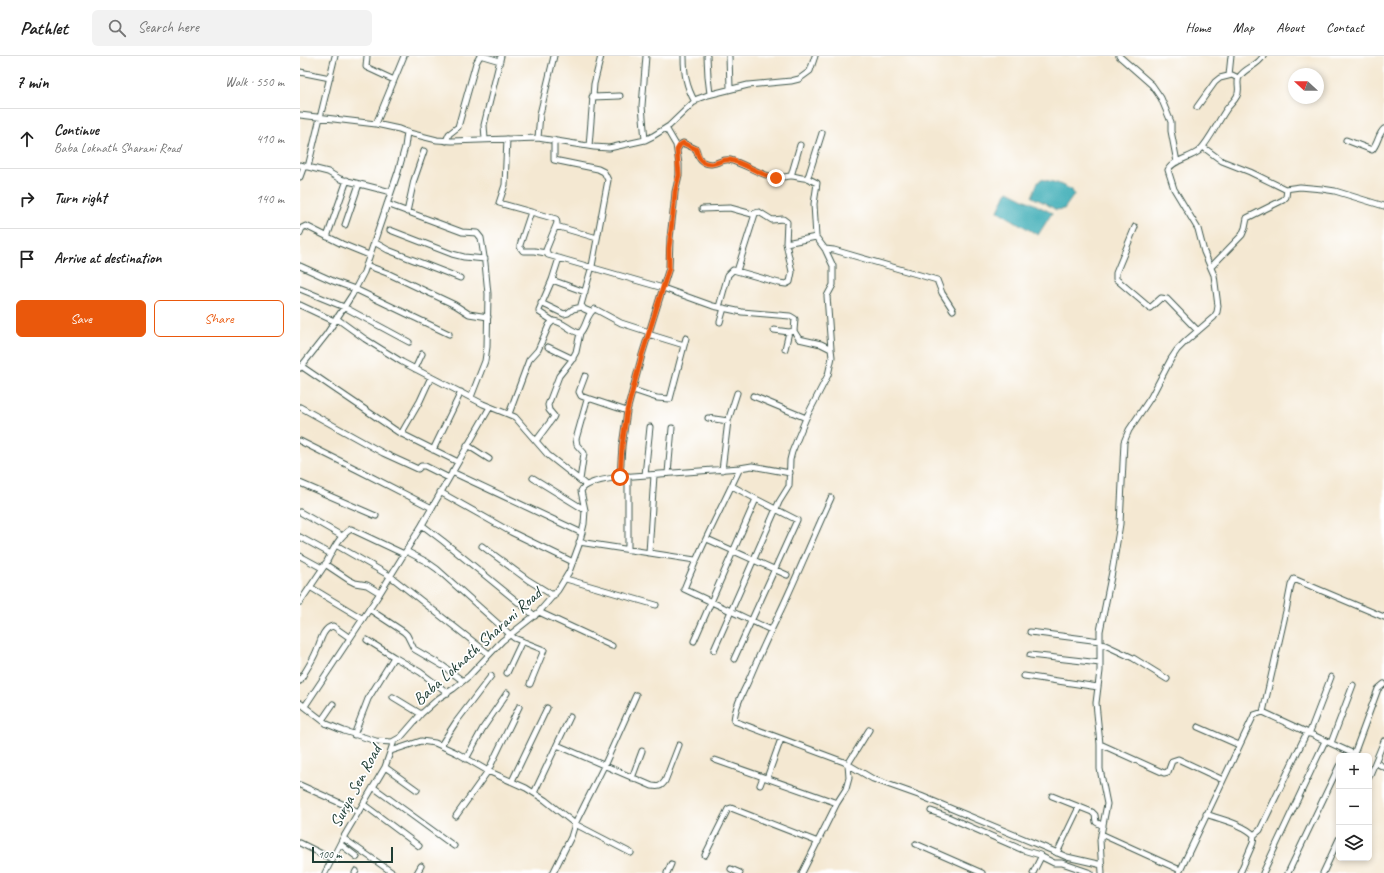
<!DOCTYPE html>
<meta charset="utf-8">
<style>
body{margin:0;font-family:Caveat,sans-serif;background:#f2f2f2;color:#222}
.controls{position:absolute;right:12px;bottom:12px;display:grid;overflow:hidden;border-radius:6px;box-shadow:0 2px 6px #0003}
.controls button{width:36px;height:36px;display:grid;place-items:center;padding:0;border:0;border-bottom:1px solid #e0e0e0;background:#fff;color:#222;font:20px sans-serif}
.compass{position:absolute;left:988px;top:12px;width:36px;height:36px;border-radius:50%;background:#fff;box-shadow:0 2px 6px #0003;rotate:291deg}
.scale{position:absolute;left:12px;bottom:10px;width:81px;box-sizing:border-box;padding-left:4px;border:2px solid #1f3d34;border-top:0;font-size:11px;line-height:14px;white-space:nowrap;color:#1f3d34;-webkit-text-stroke:3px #fff;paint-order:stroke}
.stop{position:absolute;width:12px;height:12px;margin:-9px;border:3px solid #ea580c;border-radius:50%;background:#fff}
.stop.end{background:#ea580c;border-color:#fff;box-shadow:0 1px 4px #0008}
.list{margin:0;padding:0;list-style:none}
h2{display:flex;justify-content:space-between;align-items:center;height:52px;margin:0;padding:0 16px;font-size:17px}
h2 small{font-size:13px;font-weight:400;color:#767676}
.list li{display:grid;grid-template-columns:26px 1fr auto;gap:12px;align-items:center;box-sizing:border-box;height:60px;padding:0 16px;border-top:1px solid #e0e0e0}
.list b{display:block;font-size:15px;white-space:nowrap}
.list p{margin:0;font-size:13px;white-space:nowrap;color:#767676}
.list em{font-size:13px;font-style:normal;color:#767676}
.actions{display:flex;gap:8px;padding:12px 16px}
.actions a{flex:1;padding:9px 0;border:1px solid #ea580c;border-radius:6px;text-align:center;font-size:14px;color:#ea580c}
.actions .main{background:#ea580c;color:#fff}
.icon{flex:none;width:22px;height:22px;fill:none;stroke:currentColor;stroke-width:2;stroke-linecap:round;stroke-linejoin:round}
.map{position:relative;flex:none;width:1084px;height:817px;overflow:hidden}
header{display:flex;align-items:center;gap:24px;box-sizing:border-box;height:56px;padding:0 20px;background:#fff;border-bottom:1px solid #e0e0e0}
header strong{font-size:19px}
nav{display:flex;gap:22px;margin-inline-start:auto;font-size:14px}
.search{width:280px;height:36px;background:#f2f2f2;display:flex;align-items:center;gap:10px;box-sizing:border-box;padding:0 14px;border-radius:6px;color:#767676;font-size:15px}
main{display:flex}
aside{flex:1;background:#fff}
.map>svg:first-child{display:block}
</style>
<header>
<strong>Pathlet</strong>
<div class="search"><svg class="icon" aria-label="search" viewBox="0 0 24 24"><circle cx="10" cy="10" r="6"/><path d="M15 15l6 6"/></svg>Search here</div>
<nav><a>Home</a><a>Map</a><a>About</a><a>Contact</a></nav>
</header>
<main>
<aside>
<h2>7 min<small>Walk · 550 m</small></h2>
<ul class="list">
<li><svg class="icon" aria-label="ahead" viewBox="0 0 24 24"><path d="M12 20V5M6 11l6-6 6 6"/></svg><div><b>Continue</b><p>Baba Loknath Sharani Road</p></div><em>410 m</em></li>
<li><svg class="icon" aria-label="right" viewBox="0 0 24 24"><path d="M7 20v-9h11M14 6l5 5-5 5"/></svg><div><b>Turn right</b></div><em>140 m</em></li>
<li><svg class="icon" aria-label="arrive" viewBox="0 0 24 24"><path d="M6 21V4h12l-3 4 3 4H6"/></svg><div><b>Arrive at destination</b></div></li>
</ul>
<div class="actions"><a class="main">Save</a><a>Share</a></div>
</aside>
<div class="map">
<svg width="1084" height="817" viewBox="0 0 1084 817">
<rect width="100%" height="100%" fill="#fff"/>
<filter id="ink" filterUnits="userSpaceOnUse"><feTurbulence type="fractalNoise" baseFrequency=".025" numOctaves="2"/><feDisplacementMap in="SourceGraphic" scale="8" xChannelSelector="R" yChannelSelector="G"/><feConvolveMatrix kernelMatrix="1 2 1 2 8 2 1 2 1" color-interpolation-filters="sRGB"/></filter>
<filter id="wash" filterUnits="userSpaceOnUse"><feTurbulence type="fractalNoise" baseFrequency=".012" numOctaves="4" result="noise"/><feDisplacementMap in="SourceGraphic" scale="16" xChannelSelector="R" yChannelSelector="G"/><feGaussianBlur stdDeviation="0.9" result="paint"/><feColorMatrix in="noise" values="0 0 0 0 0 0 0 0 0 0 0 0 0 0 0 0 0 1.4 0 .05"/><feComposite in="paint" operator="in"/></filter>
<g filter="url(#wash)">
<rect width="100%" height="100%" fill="#f4e8d2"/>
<path fill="#3bacb5" stroke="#2d7474" d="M741,123l16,4 15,7 2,5 -10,14 -8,1 -11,-7 -13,-6 5,-13z
M708,135l44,22 -14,22 -40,-24 8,-18z"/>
</g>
<g filter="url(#ink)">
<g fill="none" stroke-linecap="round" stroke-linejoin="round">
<g stroke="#3f574c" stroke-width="7">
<path id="street" d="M67,0l-1,11 28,13
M183,0l17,5
M384,0c0,17 2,30 11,46
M407,0l1,21 2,17
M429,0l1,32
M819,0l33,29 9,13 10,24v9l6,31
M0,16l30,6
M929,19l2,-19
M292,41l28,-1
M897,51l18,-25 5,-4 12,-3 6,3
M0,59l76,9 23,5 10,4 28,7 15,1 86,-3 56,9 15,1 36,-8 8,-4 16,-10 28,-27 11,-4 40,-10 43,-4 8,-2 11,-8 5,-15
M76,68l28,-68
M238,82l2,-24 14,-58
M185,83l-1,-14 17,-69
M207,83l-2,46 -6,18 57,16 1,4 -11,27 2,5 115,33 50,18 29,6 48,4 5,3 -1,12 5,8 22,5 10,5 1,8 -4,18 -22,43 -14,34 -2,8 -1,26 -10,16 -65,148
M254,84v20l44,9 6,3 4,8 -16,86 -11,39 3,4 7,3
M345,84l-3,-34 4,-50
M1046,84l26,10c6,-6 6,-16 12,-21
M146,85l3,-7 9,-7 18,-64 4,-7
M289,90l5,-62 7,-28
M903,91l19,14 28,11 35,17 15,-2 22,2 13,2 49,15
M377,94l3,-5 3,-2 13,6c2,5 2,10 7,13 13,6 17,-4 27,-2 15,4 28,14 43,17 7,2 12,-1 18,-1 6,0 10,3 16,2l2,-4 13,-41
M0,109l28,7 12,7 51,13
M8,111l27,-111
M491,120l9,-31
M0,121l4,-11
M507,122l10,5 -3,21 2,33 9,12 8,17v19l-6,11 4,53
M87,148l75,28 15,1 4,5 4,25 3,31 -1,53 -2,14 -14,36
M402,153l28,-1 22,6 7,-2 13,8 11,-1 4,3 -1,21 6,29 -2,10 -4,2 -7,-1 -46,-13 -5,5 -9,32
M107,156l7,-32 10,-29
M231,156l-11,33v2l3,4h11l12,2
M45,169l14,-41
M256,170l41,12
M835,171l-19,46v6l34,29 11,-10 6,1 31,32
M90,174l62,24 12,3 21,2
M0,177l2,-5 4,-2 36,18 27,11
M27,181l20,-57
M74,186l14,8 72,28
M486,187l30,-6
M525,193l9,1 103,30 5,13 11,17
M66,209l21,8 68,32 14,9 19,3
M0,210l33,15 22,8 94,45
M911,211l31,-32 3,-7 2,-10 36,-18 3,-3 1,-8
M437,215l18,-57
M252,224l33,12
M0,233l44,18 65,35
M241,247l23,11 4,-1 5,-4 9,-2
M0,249l34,16
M36,262l29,21 37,23 81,42 32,13 33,38 38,30
M253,265l-14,-9v-2l13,-30 7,-22
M420,266l4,-14
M474,274l15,2
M348,278l36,11
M248,291l25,12
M485,293l4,-17 5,-1
M1,310l97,66 60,30
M0,312l26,-33 26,-40 12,-23 34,-100 7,-25 2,-15
M115,313l7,-15
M285,320l-6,16 2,4 8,3
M333,334l24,8 13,1 16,-61
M453,340l53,22
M0,351l83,46 35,16 3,-3h4l24,12
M209,358l20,-54 9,-10 11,-25 4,-4c11,0 17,11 27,12 7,-7 6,-19 15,-24l26,14 28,9
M408,362l20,3
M101,378l19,-33 11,-24
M0,385l58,29 74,38
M236,385l17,-23 1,-2 -5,-6 -1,-5 11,-29 12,-15 5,-9 4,-19
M167,389l22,14
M133,394l28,-58
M440,412c-19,41 -40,80 -56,121l87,41
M422,414l6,-49 9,-28
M152,416l130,61
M368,417l4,-45
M345,419l5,-48
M328,420v74
M320,421l2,-31 5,-35 15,-56 27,-87 1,-30 4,-34 1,-12 4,-17v-11l-3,-19 -10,-17
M233,422l52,32
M280,424l4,-27 -7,-8 -1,-6 11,-39 4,-1 36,12
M0,427l76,33
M140,436l71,40 62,30
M531,442c-17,37 -33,76 -51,114 -12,24 -23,48 -33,72 -6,12 -12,24 -13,37l110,41 29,17 48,17 125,52 21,9 35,8
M0,456l42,24
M122,469l21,16 92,75
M0,481l31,17
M407,483l80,36
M279,486l116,18
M36,489l54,31 99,78
M182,490l46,34 26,16
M106,495l21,11 10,7 77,69 30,12 -14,34
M349,497l5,-78
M0,500l22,12
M25,508l24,16 6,3 12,2 13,8
M266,523l90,26
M10,531l53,32
M0,546c8,-12 17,-25 25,-37 7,-13 13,-28 26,-36l53,25
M69,553l35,23 3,3 7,14 29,17 20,15
M239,556l73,34
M730,576l70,9
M67,584l27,17 26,15 28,21
M394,585l62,-142 -24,-13
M800,588l5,1 28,13 34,21
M730,599l70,8
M434,603l63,-139 -41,-21
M207,617l15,-32
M724,620l74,11
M0,625c5,-10 12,-19 16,-29 4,-8 6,-24 17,-26l17,12
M93,641l28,17
M0,647l27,21 17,7 32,10 16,1 9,-5 20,-23 18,-16 14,-9 16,-13 33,-35 37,-29 19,-22 11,-18 10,-27 5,-21 1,-14 -4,-19c4,-10 29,-12 39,-14l120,-9 12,-2 38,7
M5,650l75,-113 42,-68 68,-118
M963,656l23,-101 5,-26 3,-6 90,38
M22,664l11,-16
M898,671l41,18
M1009,678l22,-57
M54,679l14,-36 26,-42
M1031,687l22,-58
M800,688l64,29 4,-1 4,-11 6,-2 45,21
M141,689l15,-23 35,-46
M257,689l95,41c6,1 9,1 13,-5l14,-36
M91,695l30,-10 14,2 22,10 31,18 38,17 19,12 30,24 -4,13 -18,36
M166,703l17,-31 24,-35
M415,704l122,43
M1076,707l8,4
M85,711l32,23
M1069,721l15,-36
M332,722l10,-27
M467,722l14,-39
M212,725l35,-73
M0,729l49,22 9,5
M460,729l3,-8
M73,731l81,59
M234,737l36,-76
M752,740l40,16 3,3 1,7 7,4
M63,748l56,42
M631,755l17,6 75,33 17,5 1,2 -8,16
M906,758c16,6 37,10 48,21l-1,8 -13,30
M156,760l32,-45 31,-64
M801,778l79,36
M954,779l6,-5 47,-98
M43,782l50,35
M0,787l32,16
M40,788l17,13
M616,788l66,29
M331,797l-56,-29 29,-58 32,-71
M757,797l22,-46
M405,799l23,-46 3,-1 87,34
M742,801l12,6h8l29,10
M431,813l9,4
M25,817l18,-35 42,-71 9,-26
M55,817l1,-2
M117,817l4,-7
M367,817l4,-9
M502,817l35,-70 9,-14 3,-11 -1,-14 21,-34
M802,817l-2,-33 7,-36 -7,-35v-25l-4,-41 4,-32v-40l12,-59 8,-48 4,-82 5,-12 22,-33 20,-38 6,-9 9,-9 28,-24 3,-5 1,-6 -4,-31 -10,-23 -6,-23 -24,-40 -6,-19c5,-10 22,-12 31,-19 11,-11 18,-28 27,-41 3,-5 8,-8 11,-14 4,-7 -2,-15 3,-20 6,-9 18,-10 23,-20
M879,817l75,-158 9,-3 91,42 24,-65 6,-5
M963,817l62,-132
M988,817l51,-107
M1023,817l16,-34"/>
</g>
<use href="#street" stroke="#fff" stroke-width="5"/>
</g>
</g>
<g fill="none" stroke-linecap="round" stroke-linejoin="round" filter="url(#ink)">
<path stroke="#ea580c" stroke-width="5" d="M320,421l2,-31 5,-35 15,-56 27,-87v-20l5,-44 1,-12 4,-17 -2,-25 3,-5 3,-2 13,6c2,5 2,10 7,13 13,6 17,-4 27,-2 17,4 29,15 46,18"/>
</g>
<g text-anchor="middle" stroke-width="3.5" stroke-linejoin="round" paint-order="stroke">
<g font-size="17" fill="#1f3d34" stroke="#fff">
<text transform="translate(177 590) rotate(-42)" y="6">Baba Loknath Sharani Road</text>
<text transform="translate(55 730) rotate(-62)" y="6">Surya Sen Road</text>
</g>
</g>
</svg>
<div class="controls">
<button>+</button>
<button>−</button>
<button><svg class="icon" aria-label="layers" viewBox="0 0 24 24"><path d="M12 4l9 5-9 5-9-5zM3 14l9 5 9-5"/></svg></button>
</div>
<svg class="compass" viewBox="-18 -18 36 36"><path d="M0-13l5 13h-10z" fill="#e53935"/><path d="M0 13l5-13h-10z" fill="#767676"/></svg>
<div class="scale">100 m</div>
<div class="stop" style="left:320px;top:421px"></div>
<div class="stop end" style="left:476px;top:122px"></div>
</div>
</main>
